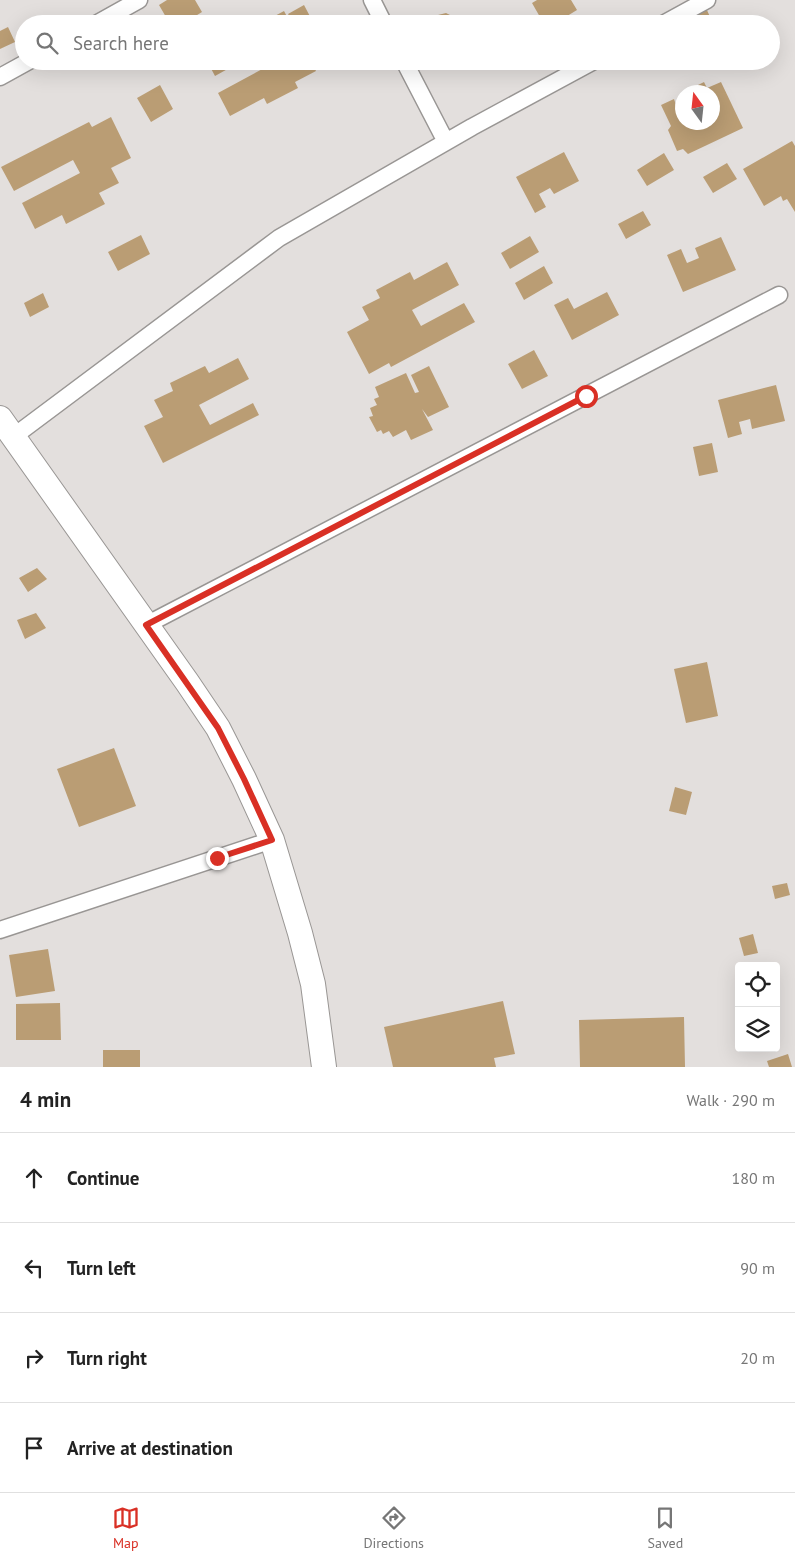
<!DOCTYPE html>
<meta charset="utf-8">
<style>
body{margin:0;font-family:"PT Sans",sans-serif;background:#f6f6f6;color:#222}
.controls{position:absolute;right:15px;bottom:15px;display:grid;overflow:hidden;border-radius:5px;box-shadow:0 5px 20px #0002}
.controls button{width:45px;height:45px;display:grid;place-items:center;padding:0;border:0;border-bottom:1px solid #e0e0e0;background:#fff;color:#222;font:25px sans-serif}
.compass{position:absolute;left:675px;top:85px;width:45px;height:45px;border-radius:50%;background:#fff;box-shadow:0 5px 20px #0002;rotate:345deg}
.stop{position:absolute;width:15px;height:15px;margin:-11px;border:4px solid #d93025;border-radius:50%;background:#fff}
.stop.end{background:#d93025;border-color:#fff;box-shadow:0 1px 5px #0008}
.list{margin:0;padding:0;list-style:none}
h2{display:flex;justify-content:space-between;align-items:center;height:65px;margin:0;padding:0 20px;font-size:21px}
h2 small{font-size:16px;font-weight:400;color:#767676}
.list li{display:grid;grid-template-columns:32px 1fr auto;gap:15px;align-items:center;box-sizing:border-box;height:90px;padding:0 20px;border-top:1px solid #e0e0e0}
.list b{display:block;font-size:19px;white-space:nowrap}
.list em{font-size:16px;font-style:normal;color:#767676}
.icon{flex:none;width:28px;height:28px;fill:none;stroke:currentColor;stroke-width:2;stroke-linecap:round;stroke-linejoin:round}
.map{position:relative;flex:none;width:795px;height:1067px;overflow:hidden}
.search{position:absolute;background:#fff;box-shadow:0 5px 20px #0002;left:15px;right:15px;top:15px;height:55px;display:flex;align-items:center;gap:12px;box-sizing:border-box;padding:0 18px;border-radius:28px;color:#767676;font-size:19px}
.sheet{height:425px;background:#fff}
nav{display:flex;justify-content:space-around;align-items:center;box-sizing:border-box;height:70px;border-top:1px solid #e0e0e0;background:#fff;font-size:14px;color:#767676}
nav a{display:grid;justify-items:center;gap:2px}
nav .on{color:#d93025}
.map>svg:first-child{display:block}
</style>
<div class="map">
<svg width="795" height="1067" viewBox="0 0 795 1067">
<rect width="100%" height="100%" fill="#e3dfdd"/>
<path fill="#ba9d74" d="M167,0h28l7,12 -13,8 2,4h-21l-11,-19z
M537,0h34l6,10 -23,14h-10l-12,-21z
M304,5l10,19h-20l-6,-10z
M706,8l5,11 -9,5h-16l-2,-5z
M284,11l7,13h-31z
M446,13l10,5 4,6h-33l7,-8z
M8,27l7,15 -15,7v-18z
M207,61h35l-27,15z
M277,61h34l5,10 -21,11 3,6 -31,16 -3,-6 -34,18 -12,-23z
M438,61h18v1l-17,5z
M466,61h24l-20,9z
M704,82l3,6 14,-6 22,46 -55,26 -5,-5 -6,2 -9,-21 3,-4 -10,-21 13,-6 2,6 6,-3v20h30v-30h-26v-1z
M160,85l13,24 -22,13 -14,-24z
M111,117l20,41 -20,10 8,15 -20,10 6,11 -39,20 -4,-9 -27,14 -13,-26 58,-30 -7,-13 -59,31 -13,-24 88,-45 3,5z
M792,141l3,5v66l-8,-13 -4,2 -2,-5 -17,10 -21,-37z
M564,152l15,29 -25,13 -4,-6 -11,6 7,13 -11,6 -19,-36z
M664,153l10,17 -27,16 -10,-16z
M727,163l10,16 -24,14 -10,-16z
M643,211l8,14 -25,14 -8,-15z
M141,235l9,19 -32,17 -10,-19z
M530,236l9,16 -29,17 -9,-16z
M721,237l15,33 -53,22 -16,-37 14,-6 6,14 12,-5 -4,-10z
M447,262l12,23 -47,25 9,16 43,-23 11,19 -84,45 -2,-4 -20,11 -22,-42 22,-12 -7,-13 18,-9 -4,-8 34,-18 4,8z
M544,266l9,17 -29,17 -9,-17z
M607,292l12,23 -47,25 -18,-35 14,-7 6,11z
M43,293l6,14 -19,10 -6,-14z
M534,350l14,26 -26,13 -14,-25z
M238,358l11,21 -50,26 11,20 43,-22 6,12 -96,48 -19,-37 19,-9 -9,-17 19,-9 -3,-8 35,-17 4,7z
M429,366l20,41 -21,10 -6,-8 11,21 -22,10 -5,-10 -13,7 -4,-6 -6,3 -2,-4 -4,2 -8,-15 4,-1 -3,-8 7,-3 -3,-6 5,-2 -4,-10 31,-14 9,20 4,-1 -8,-17z
M776,385l9,36 -33,8 -2,-10 -11,3 3,12 -14,4 -10,-38z
M712,443l6,29 -19,4 -6,-29z
M37,568l10,11 -19,13 -9,-14z
M36,613l10,15 -21,11 -8,-19z
M707,662l11,54 -32,7 -12,-54z
M114,748l22,58 -57,21 -22,-58z
M675,787l17,5 -6,23 -17,-4z
M787,883l3,12 -15,4 -3,-13z
M753,934l5,19 -14,3 -5,-18z
M48,949l7,42 -39,6 -7,-42z
M503,1001l12,53 -21,4 2,9h-103l-9,-40z
M60,1003l1,37h-45v-36z
M684,1017l1,50h-105l-1,-47z
M103,1050h37v17h-37z
M788,1054l4,13h-23l-2,-6z"/>
<g fill="none" stroke-linecap="round" stroke-linejoin="round">
<g stroke="#999694" stroke-width="19">
<path id="minor" d="M372,0l12,24
M96,24l43,-24
M663,24l44,-24
M404,61l42,81
M0,77l29,-16
M13,437l266,-199 193,-111 122,-66
M146,625l633,-330
M0,930l272,-90"/>
</g>
<g stroke="#999694" stroke-width="26">
<path id="secondary" d="M0,418l187,264 31,46 26,51 28,61 28,93 13,51 11,83"/>
</g>
<use href="#minor" stroke="#fff" stroke-width="16"/>
<use href="#secondary" stroke="#fff" stroke-width="24"/>
</g>
<g fill="none" stroke-linecap="round" stroke-linejoin="round">
<path stroke="#d93025" stroke-width="6" d="M217,858l55,-18 -28,-61 -26,-51 -72,-103 440,-229"/>
</g>
</svg>
<div class="controls">
<button><svg class="icon" aria-label="locate" viewBox="0 0 24 24"><circle cx="12" cy="12" r="6"/><path d="M12 2v4M12 18v4M2 12h4M18 12h4"/></svg></button>
<button><svg class="icon" aria-label="layers" viewBox="0 0 24 24"><path d="M12 4l9 5-9 5-9-5zM3 14l9 5 9-5"/></svg></button>
</div>
<svg class="compass" viewBox="-18 -18 36 36"><path d="M0-13l5 13h-10z" fill="#e53935"/><path d="M0 13l5-13h-10z" fill="#767676"/></svg>
<div class="stop" style="left:586px;top:396px"></div>
<div class="stop end" style="left:217px;top:858px"></div>
<div class="search"><svg class="icon" aria-label="search" viewBox="0 0 24 24"><circle cx="10" cy="10" r="6"/><path d="M15 15l6 6"/></svg>Search here</div>
</div>
<section class="sheet">
<h2>4 min<small>Walk · 290 m</small></h2>
<ul class="list">
<li><svg class="icon" aria-label="ahead" viewBox="0 0 24 24"><path d="M12 20V5M6 11l6-6 6 6"/></svg><div><b>Continue</b></div><em>180 m</em></li>
<li><svg class="icon" aria-label="left" viewBox="0 0 24 24"><path d="M17 20v-9H6M10 6l-5 5 5 5"/></svg><div><b>Turn left</b></div><em>90 m</em></li>
<li><svg class="icon" aria-label="right" viewBox="0 0 24 24"><path d="M7 20v-9h11M14 6l5 5-5 5"/></svg><div><b>Turn right</b></div><em>20 m</em></li>
<li><svg class="icon" aria-label="arrive" viewBox="0 0 24 24"><path d="M6 21V4h12l-3 4 3 4H6"/></svg><div><b>Arrive at destination</b></div></li>
</ul>
</section>
<nav>
<a class="on"><svg class="icon" aria-label="map" viewBox="0 0 24 24"><path d="M3 6l6-2 6 2 6-2v14l-6 2-6-2-6 2zM9 4v14M15 6v14"/></svg>Map</a>
<a><svg class="icon" aria-label="directions" viewBox="0 0 24 24"><path d="M12 3l9 9-9 9-9-9zM9 14v-3h6M13 9l2 2-2 2"/></svg>Directions</a>
<a><svg class="icon" aria-label="saved" viewBox="0 0 24 24"><path d="M7 4h10v16l-5-4-5 4z"/></svg>Saved</a>
</nav>
